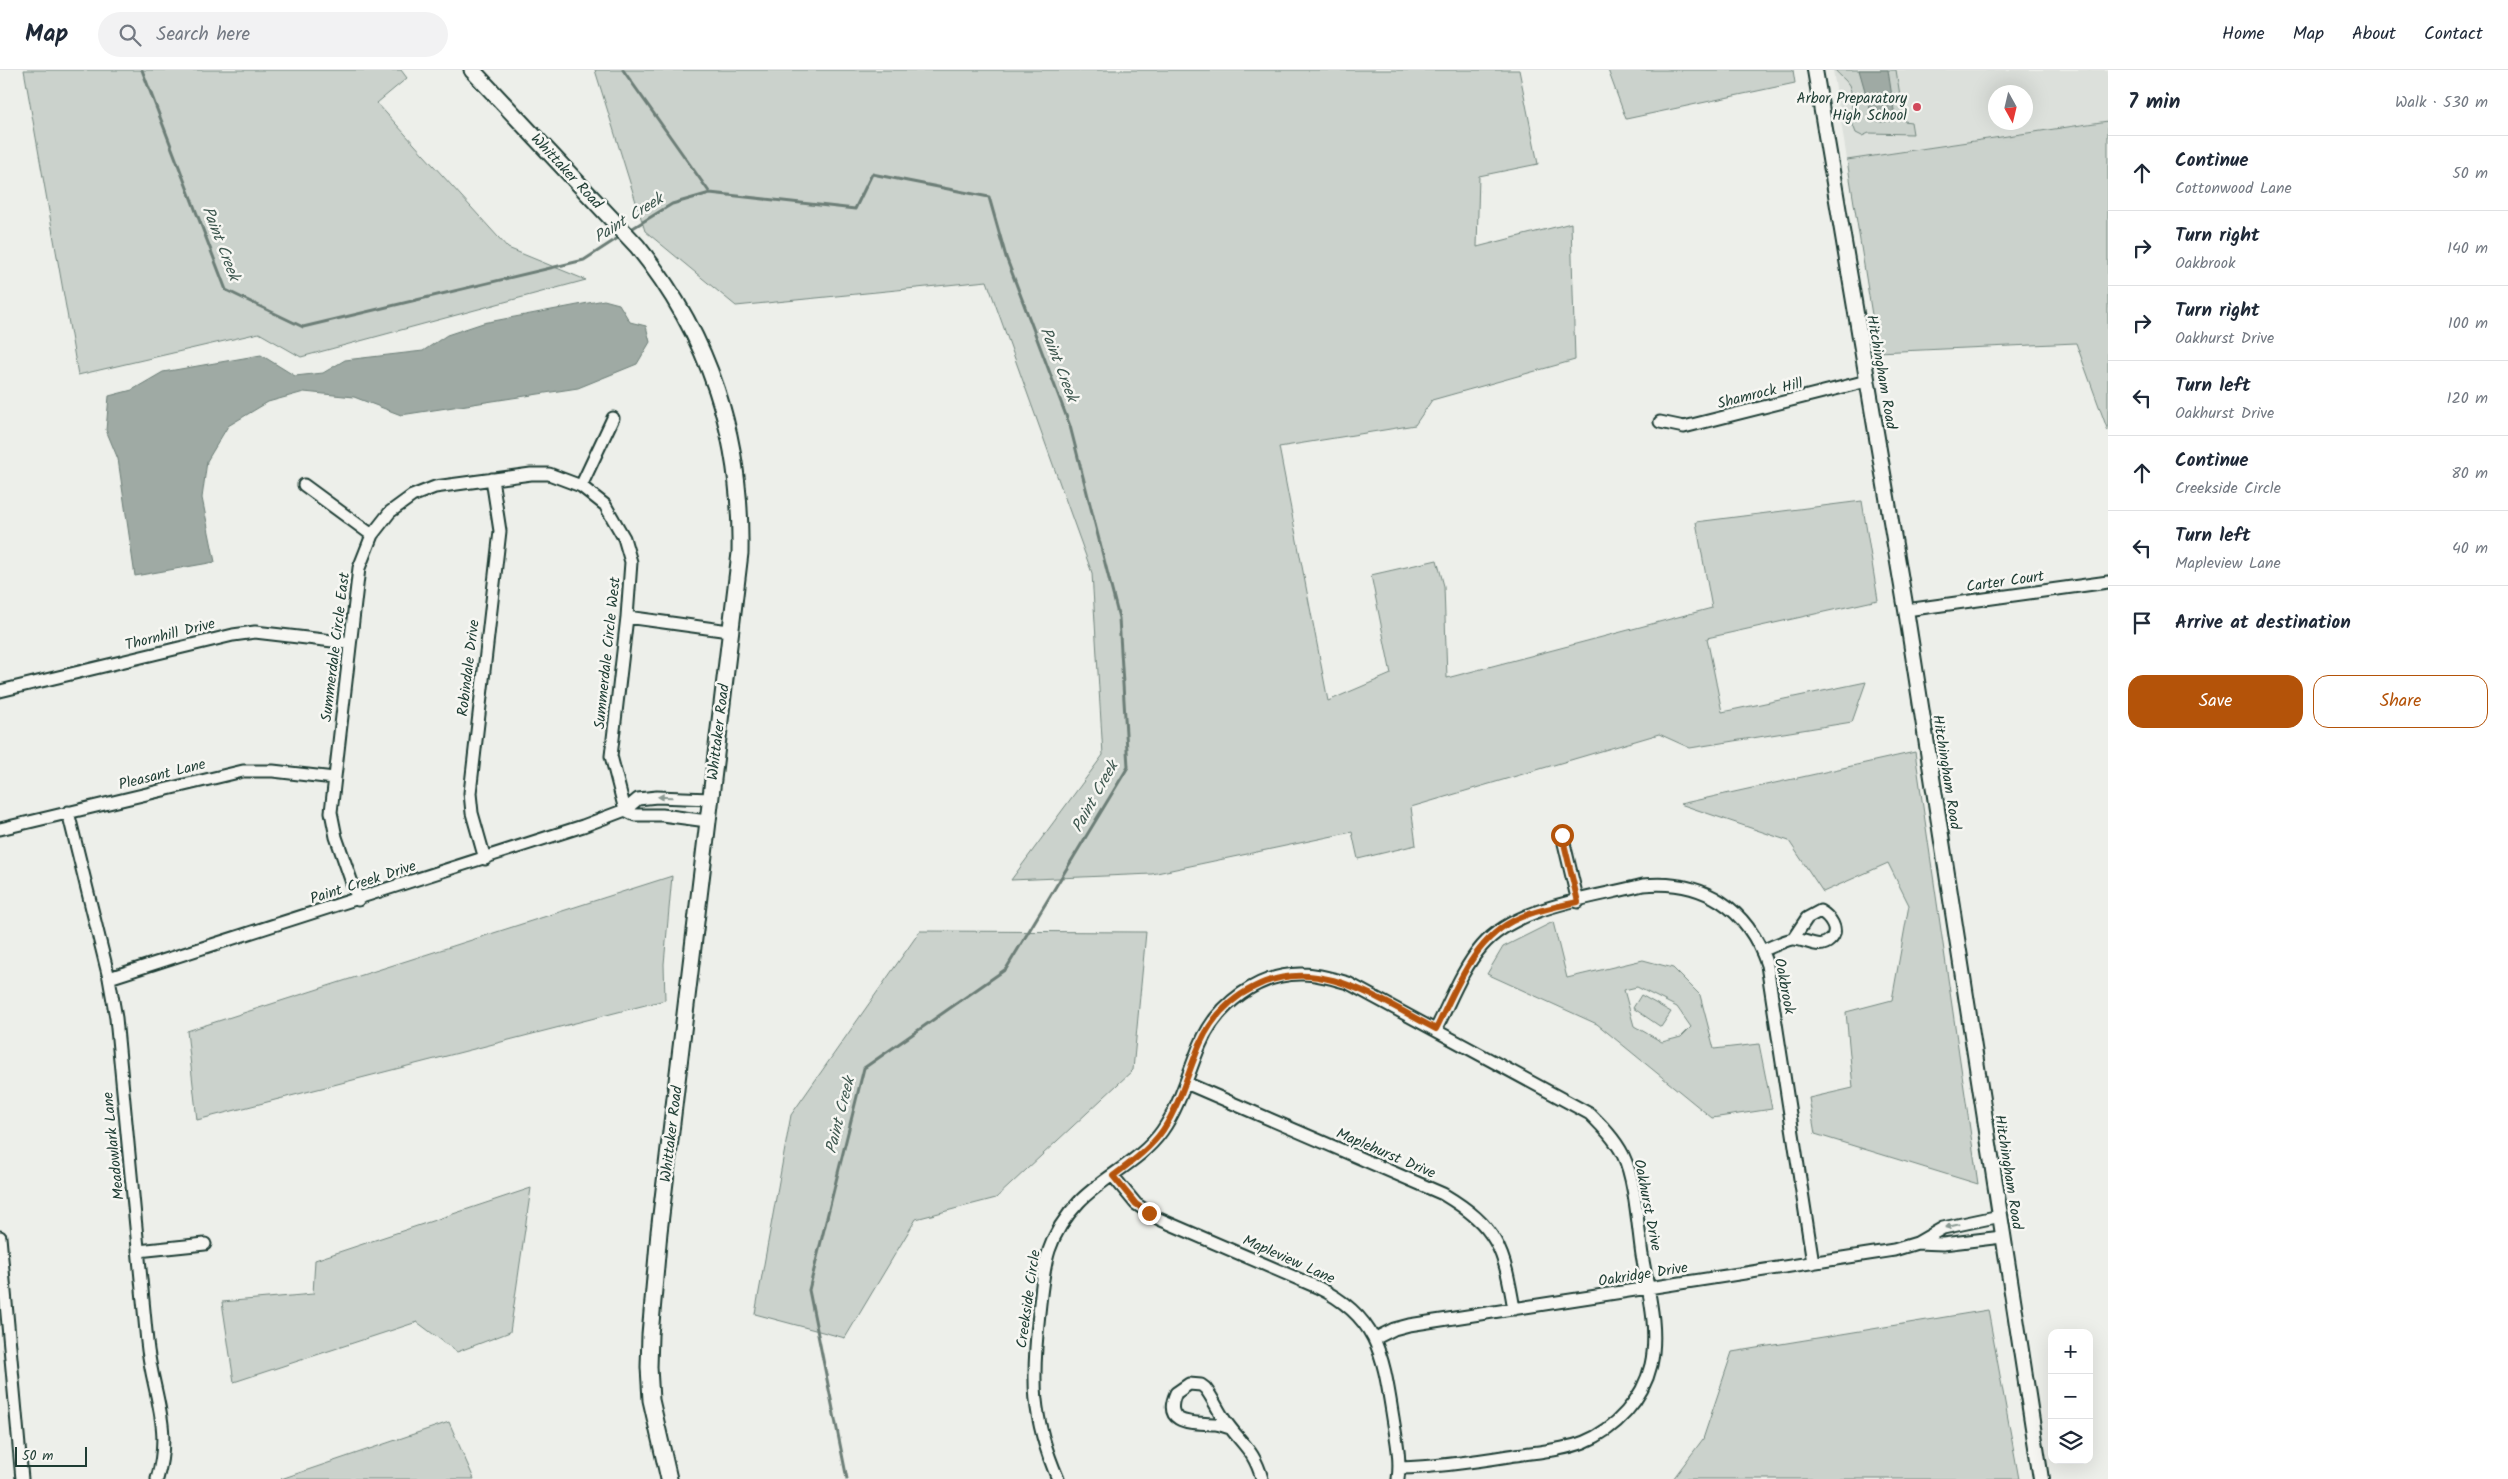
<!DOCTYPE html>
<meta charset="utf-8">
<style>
body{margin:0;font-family:Kalam,sans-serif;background:#f2f2f3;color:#1f2937}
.controls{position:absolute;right:15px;bottom:15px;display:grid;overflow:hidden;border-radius:10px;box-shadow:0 5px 20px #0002}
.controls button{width:45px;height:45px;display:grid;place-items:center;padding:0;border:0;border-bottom:1px solid #e0e1e3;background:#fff;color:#1f2937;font:25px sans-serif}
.compass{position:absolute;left:1988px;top:15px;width:45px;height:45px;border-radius:50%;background:#fff;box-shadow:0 5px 20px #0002;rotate:172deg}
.scale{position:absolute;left:15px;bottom:12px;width:72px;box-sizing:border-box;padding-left:5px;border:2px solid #1f3d34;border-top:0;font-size:14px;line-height:18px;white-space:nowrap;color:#1f3d34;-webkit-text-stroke:4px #f6f6f2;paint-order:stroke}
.stop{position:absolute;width:15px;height:15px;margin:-11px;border:4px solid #b45309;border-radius:50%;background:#fff}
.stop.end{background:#b45309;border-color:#fff;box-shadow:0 1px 5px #0008}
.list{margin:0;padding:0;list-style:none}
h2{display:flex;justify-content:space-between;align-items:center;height:65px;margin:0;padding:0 20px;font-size:21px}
h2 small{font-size:16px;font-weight:400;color:#747a83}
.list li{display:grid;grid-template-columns:32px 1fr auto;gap:15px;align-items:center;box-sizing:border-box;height:75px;padding:0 20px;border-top:1px solid #e0e1e3}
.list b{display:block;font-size:19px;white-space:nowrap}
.list p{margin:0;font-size:16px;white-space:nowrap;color:#747a83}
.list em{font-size:16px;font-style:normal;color:#747a83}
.actions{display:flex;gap:10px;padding:15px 20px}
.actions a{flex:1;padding:11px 0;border:1px solid #b45309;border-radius:15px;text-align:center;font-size:18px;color:#b45309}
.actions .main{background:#b45309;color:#fff}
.icon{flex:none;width:28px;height:28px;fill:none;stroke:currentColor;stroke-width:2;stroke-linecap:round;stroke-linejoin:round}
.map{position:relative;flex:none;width:2108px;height:1409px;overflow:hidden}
header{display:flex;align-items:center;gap:30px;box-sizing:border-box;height:70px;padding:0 25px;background:#fff;border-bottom:1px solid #e0e1e3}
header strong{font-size:24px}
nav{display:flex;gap:28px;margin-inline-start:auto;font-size:18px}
.search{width:350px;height:45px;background:#f2f2f3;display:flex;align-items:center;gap:12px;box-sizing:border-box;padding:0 18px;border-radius:28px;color:#747a83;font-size:19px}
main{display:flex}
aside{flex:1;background:#fff}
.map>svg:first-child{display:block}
</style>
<header>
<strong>Map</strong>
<div class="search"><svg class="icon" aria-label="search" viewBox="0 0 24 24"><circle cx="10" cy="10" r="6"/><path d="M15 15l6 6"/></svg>Search here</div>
<nav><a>Home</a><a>Map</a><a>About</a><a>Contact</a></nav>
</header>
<main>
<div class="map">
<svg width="2108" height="1409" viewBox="0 0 2108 1409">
<rect width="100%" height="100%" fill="#edefea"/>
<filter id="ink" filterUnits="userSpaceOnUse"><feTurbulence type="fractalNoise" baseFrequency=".02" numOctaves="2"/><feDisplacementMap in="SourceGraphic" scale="10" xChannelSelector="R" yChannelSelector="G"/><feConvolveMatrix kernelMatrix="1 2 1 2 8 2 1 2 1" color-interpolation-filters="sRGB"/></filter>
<g filter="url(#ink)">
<path fill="#dce0db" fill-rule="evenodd" d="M1833,0h275v51l-261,39zM1996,22h30v30h-30z"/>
<path fill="#cbd2cc" stroke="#758880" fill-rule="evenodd" d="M24,0h377l6,8 -30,25 131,145 78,32 -285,77 -42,-24 -181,42z
M595,0h924l19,94 -59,12 -2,71 94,-24 4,137 -143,40 -17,25 -136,22 49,254 63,-27 -20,-99 66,-15 7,26 3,92 265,-70 -16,-86 166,-21 16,99 -171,38 15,74 144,-30 -14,40 -162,26 -31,-14 -248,73 5,38 -58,14 -6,-27 -200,42 -141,6 92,-125 -11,-182 -105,-292 -251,25 -91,-75z
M1608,0h185l2,13 -169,36z
M1835,0h61l8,51 7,1 2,12 -44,-1 -7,3 -6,-3c-9,-19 0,-32 -7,-48 -3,-5 -10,-10 -14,-15z
M2108,51v310l-32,-88 -198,9 -31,-192z
M1915,682l63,432 -163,-50 -6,-36 44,-10 -7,-76 46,-12 17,-95 -21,-42 -65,29 -34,-51 -109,-37z
M672,806l-8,88 1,36 -468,120 -10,-89z
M1553,852l14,56 76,-18 30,8 27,27 14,54 45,-5 13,65 -60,9 -115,-94 -110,-50 16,-27zM1637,917l40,20 14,20 -10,10 -19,5 -28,-16 -10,-36z
M920,861l226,1 -13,138 -137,128 -80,21 -71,119 -90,-24 36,-199z
M1641,925l30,17 -10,15 -28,-19z
M531,1118l-21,144 -53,20 -40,-30 -183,60 -12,-80 91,-8 2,-34z
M1988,1240l31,169h-346l30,-40 29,-87z
M449,1352l25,57h-193z"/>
<path fill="#9faaa4" stroke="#6c7e77" d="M1859,0h29l7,47 -2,4 -13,1 -7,-3z
M604,230l15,4 11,18 16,4 4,16 -13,22 -59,24 -177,27 -47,-18 -50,-5 -36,10 -40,24 -21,35 -5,37 13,64 -80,14 -17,-117 -12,-29 3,-34 23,-6 31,-18 98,-17 34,21 28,-3 22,-13 78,-9 24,-16 36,-12z"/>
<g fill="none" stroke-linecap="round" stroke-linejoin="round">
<path stroke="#6c7e77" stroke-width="3" d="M142,0l84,220 77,37 281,-67 37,-24
M623,0l87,123
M628,161l44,-27 38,-11 145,16 17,-35 117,23 17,60 64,169 49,192 9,149 -122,202 -142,99 -55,222 38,189"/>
<g stroke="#1f3d34" stroke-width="15">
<path id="minor" d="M1660,352l24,5 183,-46
M304,415l68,50
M581,416l32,-68
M1906,540l202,-28
M627,547l102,14
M0,621l233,-56 22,-3 95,11
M625,740l10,5h27l45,6
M68,742l41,166 7,40c11,108 20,216 31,324 5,51 26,84 10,137
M0,759l243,-58h30l61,7
M1562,765l16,67
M485,789l-13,-46 -2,-20 30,-262 -8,-52
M358,830l-22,-63 -5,-25 28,-244 13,-33 18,-23 22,-16 23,-9 96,-13h18l32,12 24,19 19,33 7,24 -4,55 -16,139 14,54
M1762,881c9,-4 21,-10 30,-12 13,-1 27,12 38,1 11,-10 -1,-24 -10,-29l-13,7 -14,21
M109,908l474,-152 42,-16 13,-11 19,-2 53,2
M1436,959c14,-27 26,-60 46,-83 34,-40 111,-48 161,-61 60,-6 105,23 124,80l46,298
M1186,1013l257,111c55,33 61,55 71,115
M1113,1106l23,28 23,15 158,68c62,30 66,69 76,131 3,20 8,41 5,61
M2000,1146l-57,12 -26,15 26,1 59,-7
M0,1167l22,242
M138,1181l67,-7
M1374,1269l20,-10 15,-4 485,-75 23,-7
M1230,1358c-5,-1 -10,-4 -15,-4 -19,-2 -54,3 -39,-31l13,-9 12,1 4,3c8,10 12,21 19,31 16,24 30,30 38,60
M1058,1409c-27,-62 -26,-100 -19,-166 5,-47 6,-75 40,-111 25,-26 61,-40 83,-71 18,-25 26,-58 38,-86 17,-41 59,-72 103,-71 15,0 31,5 45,9l242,131c12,12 25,25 33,41 12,24 15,73 19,100 6,35 17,74 9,110 -8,34 -35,64 -67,77 -23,9 -51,10 -75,14 -37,6 -72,11 -109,12"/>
</g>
<g stroke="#1f3d34" stroke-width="18">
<path id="tertiary" d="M1815,0l91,540 135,869"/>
</g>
<g stroke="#1f3d34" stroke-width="19">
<path id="secondary" d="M472,0l165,176c73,90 105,191 103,307l-81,679 -9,103 -1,32 2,33 18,79"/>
</g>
<use href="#minor" stroke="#f6f6f2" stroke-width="11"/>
<use href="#tertiary" stroke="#f6f6f2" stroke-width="14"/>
<use href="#secondary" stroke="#f6f6f2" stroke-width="15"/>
</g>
<defs><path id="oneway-solid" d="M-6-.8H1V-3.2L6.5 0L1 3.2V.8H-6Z" transform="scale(1.25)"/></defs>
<g fill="#8a9a93">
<use href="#oneway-solid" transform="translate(665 727) rotate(-179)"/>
<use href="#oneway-solid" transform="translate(1952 1156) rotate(166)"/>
</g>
</g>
<g fill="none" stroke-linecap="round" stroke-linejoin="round" filter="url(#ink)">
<path stroke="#b45309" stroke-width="6" d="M1149,1143l-13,-9 -23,-28c17,-13 37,-27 50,-46 17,-26 25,-58 37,-86 11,-25 30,-45 54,-57 64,-33 125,13 182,42 20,-40 38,-92 83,-111 18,-8 39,-12 59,-16l-16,-67"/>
</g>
<circle fill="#d1495b" stroke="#f6f6f2" stroke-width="2" cx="1917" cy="37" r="5"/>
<g text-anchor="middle" stroke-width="5" stroke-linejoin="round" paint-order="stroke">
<g font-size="15" fill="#1f3d34" stroke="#f6f6f2" text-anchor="end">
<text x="1907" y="33">Arbor Preparatory<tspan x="1907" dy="17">High School</tspan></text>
</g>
<g font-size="15" fill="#1f3d34" stroke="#f6f6f2">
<text transform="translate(567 101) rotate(47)" y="5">Whittaker Road</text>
<text transform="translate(1882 302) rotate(80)" y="5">Hitchingham Road</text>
<text transform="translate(1760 323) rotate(-14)" y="5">Shamrock Hill</text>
<text transform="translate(2005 511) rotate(-8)" y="5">Carter Court</text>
<text transform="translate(170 564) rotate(-14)" y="5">Thornhill Drive</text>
<text transform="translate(335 577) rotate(-83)" y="5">Summerdale Circle East</text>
<text transform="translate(607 583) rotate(-84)" y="5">Summerdale Circle West</text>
<text transform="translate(468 598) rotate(-83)" y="5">Robindale Drive</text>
<text transform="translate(718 662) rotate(-83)" y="5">Whittaker Road</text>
<text transform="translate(1947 702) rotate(81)" y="5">Hitchingham Road</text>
<text transform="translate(162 704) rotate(-14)" y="5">Pleasant Lane</text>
<text transform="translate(363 812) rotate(-18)" y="5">Paint Creek Drive</text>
<text transform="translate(1785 916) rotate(79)" y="5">Oakbrook</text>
<text transform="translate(671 1064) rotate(-83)" y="5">Whittaker Road</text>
<text transform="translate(113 1076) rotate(-96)" y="5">Meadowlark Lane</text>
<text transform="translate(1386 1083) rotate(23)" y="5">Maplehurst Drive</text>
<text transform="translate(2009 1102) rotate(81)" y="5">Hitchingham Road</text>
<text transform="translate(1648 1135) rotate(79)" y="5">Oakhurst Drive</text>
<text transform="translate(1289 1189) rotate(24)" y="5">Mapleview Lane</text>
<text transform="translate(1643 1204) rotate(-9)" y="5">Oakridge Drive</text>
<text transform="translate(1028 1229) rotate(-82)" y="5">Creekside Circle</text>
</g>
<g font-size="16" font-style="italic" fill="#3f5850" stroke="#f6f6f2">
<text transform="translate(628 147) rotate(-32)" y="6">Paint Creek</text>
<text transform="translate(222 173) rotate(69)" y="6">Paint Creek</text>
<text transform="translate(1060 294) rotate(69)" y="6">Paint Creek</text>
<text transform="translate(1094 726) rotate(-61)" y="6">Paint Creek</text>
<text transform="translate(839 1045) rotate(-76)" y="6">Paint Creek</text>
</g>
</g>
</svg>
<div class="controls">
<button>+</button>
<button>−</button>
<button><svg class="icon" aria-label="layers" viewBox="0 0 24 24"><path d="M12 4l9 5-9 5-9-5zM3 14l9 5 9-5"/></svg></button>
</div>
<svg class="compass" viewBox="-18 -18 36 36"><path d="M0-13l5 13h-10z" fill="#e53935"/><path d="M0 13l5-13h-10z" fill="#747a83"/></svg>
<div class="scale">50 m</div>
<div class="stop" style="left:1562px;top:765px"></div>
<div class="stop end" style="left:1149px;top:1143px"></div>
</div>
<aside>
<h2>7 min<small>Walk · 530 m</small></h2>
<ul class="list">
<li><svg class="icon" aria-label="ahead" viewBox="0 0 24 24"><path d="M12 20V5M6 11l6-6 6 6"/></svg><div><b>Continue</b><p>Cottonwood Lane</p></div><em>50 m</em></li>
<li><svg class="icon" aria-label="right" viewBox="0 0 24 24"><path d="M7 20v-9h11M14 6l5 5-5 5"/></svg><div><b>Turn right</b><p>Oakbrook</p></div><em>140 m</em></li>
<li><svg class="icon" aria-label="right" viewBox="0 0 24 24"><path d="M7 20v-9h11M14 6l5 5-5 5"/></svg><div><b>Turn right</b><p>Oakhurst Drive</p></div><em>100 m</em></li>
<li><svg class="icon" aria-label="left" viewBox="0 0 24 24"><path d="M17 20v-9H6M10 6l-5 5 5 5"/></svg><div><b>Turn left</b><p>Oakhurst Drive</p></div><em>120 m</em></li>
<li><svg class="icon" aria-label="ahead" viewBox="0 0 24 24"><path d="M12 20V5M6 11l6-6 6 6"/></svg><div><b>Continue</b><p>Creekside Circle</p></div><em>80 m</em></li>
<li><svg class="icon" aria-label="left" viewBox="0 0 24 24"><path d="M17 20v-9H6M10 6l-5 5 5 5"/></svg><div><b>Turn left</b><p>Mapleview Lane</p></div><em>40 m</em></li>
<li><svg class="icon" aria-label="arrive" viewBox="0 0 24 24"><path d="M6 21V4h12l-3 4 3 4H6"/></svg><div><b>Arrive at destination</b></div></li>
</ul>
<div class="actions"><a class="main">Save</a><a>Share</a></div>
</aside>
</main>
